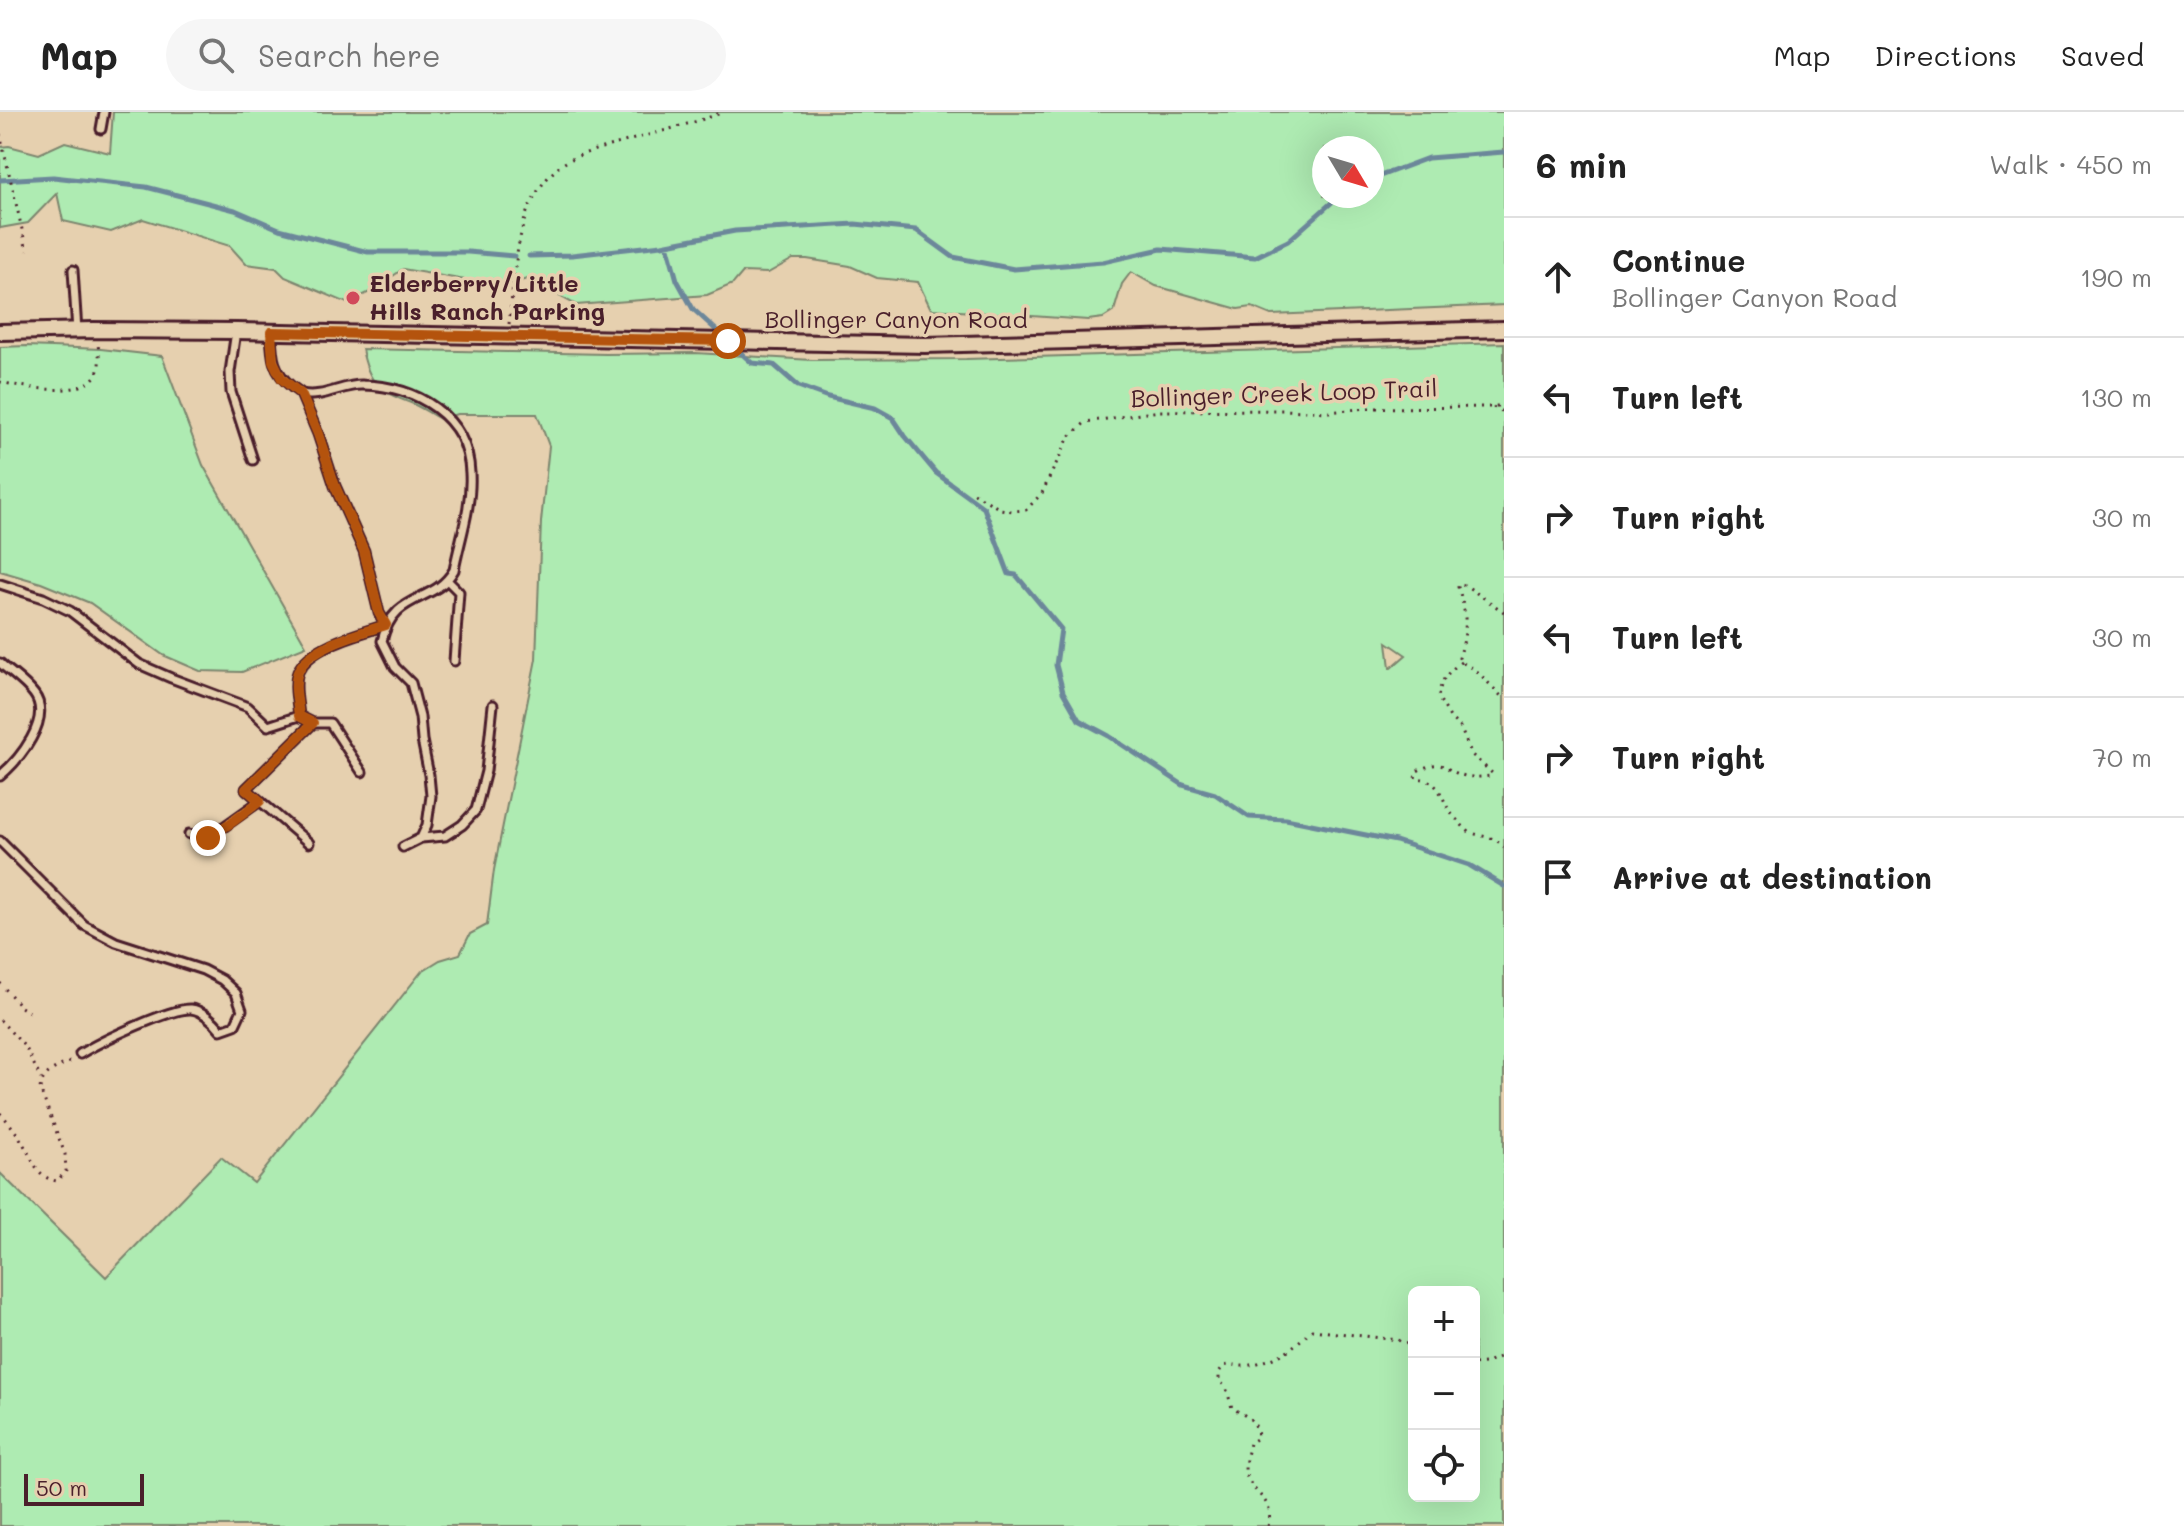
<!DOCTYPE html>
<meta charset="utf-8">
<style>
body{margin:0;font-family:Mali,sans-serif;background:#f6f6f6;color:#222}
.controls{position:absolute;right:24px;bottom:24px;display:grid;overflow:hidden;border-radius:12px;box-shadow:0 8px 32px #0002}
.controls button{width:72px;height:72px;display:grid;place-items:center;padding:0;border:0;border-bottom:2px solid #e0e0e0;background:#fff;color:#222;font:40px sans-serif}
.compass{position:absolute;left:1312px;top:24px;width:72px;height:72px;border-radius:50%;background:#fff;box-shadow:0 8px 32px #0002;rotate:128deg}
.scale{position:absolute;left:24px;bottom:20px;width:120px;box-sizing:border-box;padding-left:8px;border:4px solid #4a1f2b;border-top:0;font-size:22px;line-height:28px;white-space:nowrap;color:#4a1f2b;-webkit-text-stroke:6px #e6d0af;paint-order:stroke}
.stop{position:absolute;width:24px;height:24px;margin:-18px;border:6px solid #b45309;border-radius:50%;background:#fff}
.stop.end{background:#b45309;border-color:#fff;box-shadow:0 2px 8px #0008}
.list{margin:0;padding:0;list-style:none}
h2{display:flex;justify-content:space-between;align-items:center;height:104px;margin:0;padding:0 32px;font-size:34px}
h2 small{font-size:26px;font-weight:400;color:#767676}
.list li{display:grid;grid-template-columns:52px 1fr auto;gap:24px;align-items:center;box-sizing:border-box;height:120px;padding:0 32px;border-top:2px solid #e0e0e0}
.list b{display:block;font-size:30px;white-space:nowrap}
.list p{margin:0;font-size:26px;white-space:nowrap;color:#767676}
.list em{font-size:26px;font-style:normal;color:#767676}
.icon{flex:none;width:44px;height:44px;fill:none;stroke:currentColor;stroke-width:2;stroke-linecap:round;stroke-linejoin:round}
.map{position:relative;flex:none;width:1504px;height:1414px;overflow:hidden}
header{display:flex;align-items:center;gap:48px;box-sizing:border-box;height:112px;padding:0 40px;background:#fff;border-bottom:2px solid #e0e0e0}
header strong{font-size:38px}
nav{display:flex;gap:44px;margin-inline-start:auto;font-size:28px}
.search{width:560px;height:72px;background:#f6f6f6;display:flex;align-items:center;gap:20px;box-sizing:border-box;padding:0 28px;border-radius:44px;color:#767676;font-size:30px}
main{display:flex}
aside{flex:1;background:#fff}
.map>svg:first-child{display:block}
</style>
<header>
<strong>Map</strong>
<div class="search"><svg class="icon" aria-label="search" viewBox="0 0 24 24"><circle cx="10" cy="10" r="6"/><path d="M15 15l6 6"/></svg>Search here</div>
<nav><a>Map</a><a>Directions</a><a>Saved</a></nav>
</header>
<main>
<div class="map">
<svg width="1504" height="1414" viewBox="0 0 1504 1414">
<rect width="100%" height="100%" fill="#e6d0af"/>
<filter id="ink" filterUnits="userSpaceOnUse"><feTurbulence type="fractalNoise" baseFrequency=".0125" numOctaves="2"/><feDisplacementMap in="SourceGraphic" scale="16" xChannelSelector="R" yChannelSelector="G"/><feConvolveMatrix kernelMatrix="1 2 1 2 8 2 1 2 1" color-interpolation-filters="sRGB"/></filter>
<g filter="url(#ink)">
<path fill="#aeebb2" stroke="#7c856e" stroke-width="2" fill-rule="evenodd" d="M113,0h1391v193l-233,10 -19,-8 -14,2 -82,-23 -25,-14 -9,12 -8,27 -11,7 -15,2 -157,-11 -13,-27 -41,-4 -27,-12 -43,-7h-14l-25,14 -25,-1 -10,12 -26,11 -131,10 -48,-26 -29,7 -96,-17 -33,23 -23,11 -62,-26 -9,-9 -30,-4 -16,-18 -87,-27 -32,13 -48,-11 -6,-28 -29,30 -28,5v-81l9,-1 30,8 26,-12 45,11zM1324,36h48v48h-48z
M1504,231v1183h-1504v-353l106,104 115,-120 33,26 168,-212 18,-11 20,-6 10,-20 17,-9 7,-55 42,-211 5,-137 8,-76 -12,-32h-80l-17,5c-10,-5 -19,-12 -29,-16 -32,-12 -42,-18 -49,-54l244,5 90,-1 116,7 154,-1zM1387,530l19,13 -15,13h-1zM1414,1180h60v204h-60z
M27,234l74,3 61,7 41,109 103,181 -64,26 -42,-1 -37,-16 -73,-52 -49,-20 -41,-12v-224z"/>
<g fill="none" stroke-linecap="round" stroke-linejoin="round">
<path stroke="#6c879a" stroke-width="5" d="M1372,67l56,-21 76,-6
M0,68l53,-3 93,10 89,23 44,19 89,23h100l46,4
M667,132l10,36 16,29 32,29
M529,144l43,-1 90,-10 73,-14 120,-7 61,6 37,27 61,12 89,-7 58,-13 94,8 33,-16 51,-45
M732,233l20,18 22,2 24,21 30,11 47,11 18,10 12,18 31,37 48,35 25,66 7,1 45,54 -5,36 7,27 16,28 30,16 74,49 32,9 34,23 37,2 110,22 73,24 35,21"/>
<g stroke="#4a1f2b" stroke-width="13">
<path id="lane" d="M101,17l3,-17
M73,158l4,61
M236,219l-6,41 1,20 22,68
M271,220c1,24 1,39 21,55 3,2 8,6 10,7 20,5 42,-10 61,-9 53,1 105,31 107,88 2,33 -10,66 -16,97 -20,35 -60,20 -72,71l13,26 16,16 9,34 2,23 7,35 2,21 -4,29 -6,13 -18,9
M448,469l11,11 -5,69
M0,472l43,14 27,13 69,53 32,14 77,29 20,19 31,-10c-1,-13 -6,-31 -1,-44 11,-26 63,-39 88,-47l-7,-12 -15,-62 -29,-65 -17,-52 -17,-40
M0,551c11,10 25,19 34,31 19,25 -15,66 -34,82
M299,604l14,7 -67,66 63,54
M313,611h17l32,49
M189,722l19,4 52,-37
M421,726l24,-2 17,-11 14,-15 10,-39 7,-66
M0,729l84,84 32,17 87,28 19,10 14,13 6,17 -7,15 -14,5c-7,-9 -19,-20 -30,-21 -21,-1 -92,33 -111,45"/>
</g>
<g stroke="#4a1f2b" stroke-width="20">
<path id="street" d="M0,220l94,-2 142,1 689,14 579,-16"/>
</g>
<path stroke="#4a1f2b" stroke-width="3" stroke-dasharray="2 6" stroke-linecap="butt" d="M0,22l27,117
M509,212c4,-37 6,-74 17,-109 7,-20 22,-42 40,-53 17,-10 40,-15 58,-20 34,-10 67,-18 100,-30
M0,270c23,5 81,17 96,-7 5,-8 3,-22 2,-31
M1493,295l11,5
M974,381l26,16 12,2 14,-1 16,-17 27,-56 17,-15 74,-11 124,-1 45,2 39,-4 125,-1 11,-3
M1504,500l-39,-27 -6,-1 -1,3c9,28 10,43 1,71l2,4 15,8 28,29
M1461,550c-15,12 -19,16 -23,35l13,22 9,8 12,28 20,18 -1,3c-8,1 -17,2 -26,0 -23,-6 -20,-19 -48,-5l-2,7c29,1 25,25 41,41 5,4 9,11 14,13 13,6 24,3 34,15
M0,871l21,24 8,5
M0,908l26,28 15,31
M0,1001c9,9 18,21 24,32 9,15 13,33 33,36l9,-10 -1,-17 -25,-65c2,-16 16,-22 30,-27
M1474,1252l10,-1 20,-8
M1268,1414c8,-26 -14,-30 -22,-51 -3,-9 2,-22 4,-32l8,-5c-1,-19 -11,-21 -26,-30l-6,-21 -7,-6v-9c7,-10 12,-7 23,-6 8,0 19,-4 26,-6 18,-5 30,-18 44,-30l86,10 16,7"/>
<use href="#lane" stroke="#e6d0af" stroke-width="7"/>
<use href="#street" stroke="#e6d0af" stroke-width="14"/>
</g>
</g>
<g fill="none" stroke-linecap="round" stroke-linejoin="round" filter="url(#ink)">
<path stroke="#b45309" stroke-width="10" d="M208,726l27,-18 25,-19 -14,-12 67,-66 -14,-7c-1,-13 -6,-31 -1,-44 10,-26 63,-39 88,-47l-7,-12 -15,-62 -29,-65 -17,-52 -17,-40 -19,-15 -9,-18 -2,-29 457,9"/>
</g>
<circle fill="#d1495b" stroke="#e6d0af" stroke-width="3" cx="353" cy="186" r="8"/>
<g text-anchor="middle" stroke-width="7" stroke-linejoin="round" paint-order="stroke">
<g font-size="24" font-weight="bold" fill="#4a1f2b" stroke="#e6d0af" text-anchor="start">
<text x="369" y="180">Elderberry/Little<tspan x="369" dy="28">Hills Ranch Parking</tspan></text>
</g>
<g font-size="24" fill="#4a1f2b" stroke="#e6d0af">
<text x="896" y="216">Bollinger Canyon Road</text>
<text transform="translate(1284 282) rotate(-2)" y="8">Bollinger Creek Loop Trail</text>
</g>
</g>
</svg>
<div class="controls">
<button>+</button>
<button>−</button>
<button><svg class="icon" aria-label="locate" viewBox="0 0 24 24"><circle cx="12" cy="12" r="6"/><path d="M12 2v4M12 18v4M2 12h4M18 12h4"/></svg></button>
</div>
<svg class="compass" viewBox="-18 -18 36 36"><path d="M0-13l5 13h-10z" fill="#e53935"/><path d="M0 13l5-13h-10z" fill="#767676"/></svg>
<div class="scale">50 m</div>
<div class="stop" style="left:728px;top:229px"></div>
<div class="stop end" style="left:208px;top:726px"></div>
</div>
<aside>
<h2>6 min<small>Walk · 450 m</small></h2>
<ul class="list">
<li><svg class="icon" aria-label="ahead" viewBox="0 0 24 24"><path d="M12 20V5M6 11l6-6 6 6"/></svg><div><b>Continue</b><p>Bollinger Canyon Road</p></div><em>190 m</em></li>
<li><svg class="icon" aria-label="left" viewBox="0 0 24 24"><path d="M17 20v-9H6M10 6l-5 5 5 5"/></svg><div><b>Turn left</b></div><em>130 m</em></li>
<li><svg class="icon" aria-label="right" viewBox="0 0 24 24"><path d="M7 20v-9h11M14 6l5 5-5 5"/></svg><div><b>Turn right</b></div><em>30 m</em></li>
<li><svg class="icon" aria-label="left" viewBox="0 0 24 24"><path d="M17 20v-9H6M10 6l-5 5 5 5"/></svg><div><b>Turn left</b></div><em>30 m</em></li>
<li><svg class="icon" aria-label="right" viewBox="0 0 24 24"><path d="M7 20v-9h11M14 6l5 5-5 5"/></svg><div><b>Turn right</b></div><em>70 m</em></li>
<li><svg class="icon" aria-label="arrive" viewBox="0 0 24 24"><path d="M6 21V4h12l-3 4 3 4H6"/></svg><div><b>Arrive at destination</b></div></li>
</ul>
</aside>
</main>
